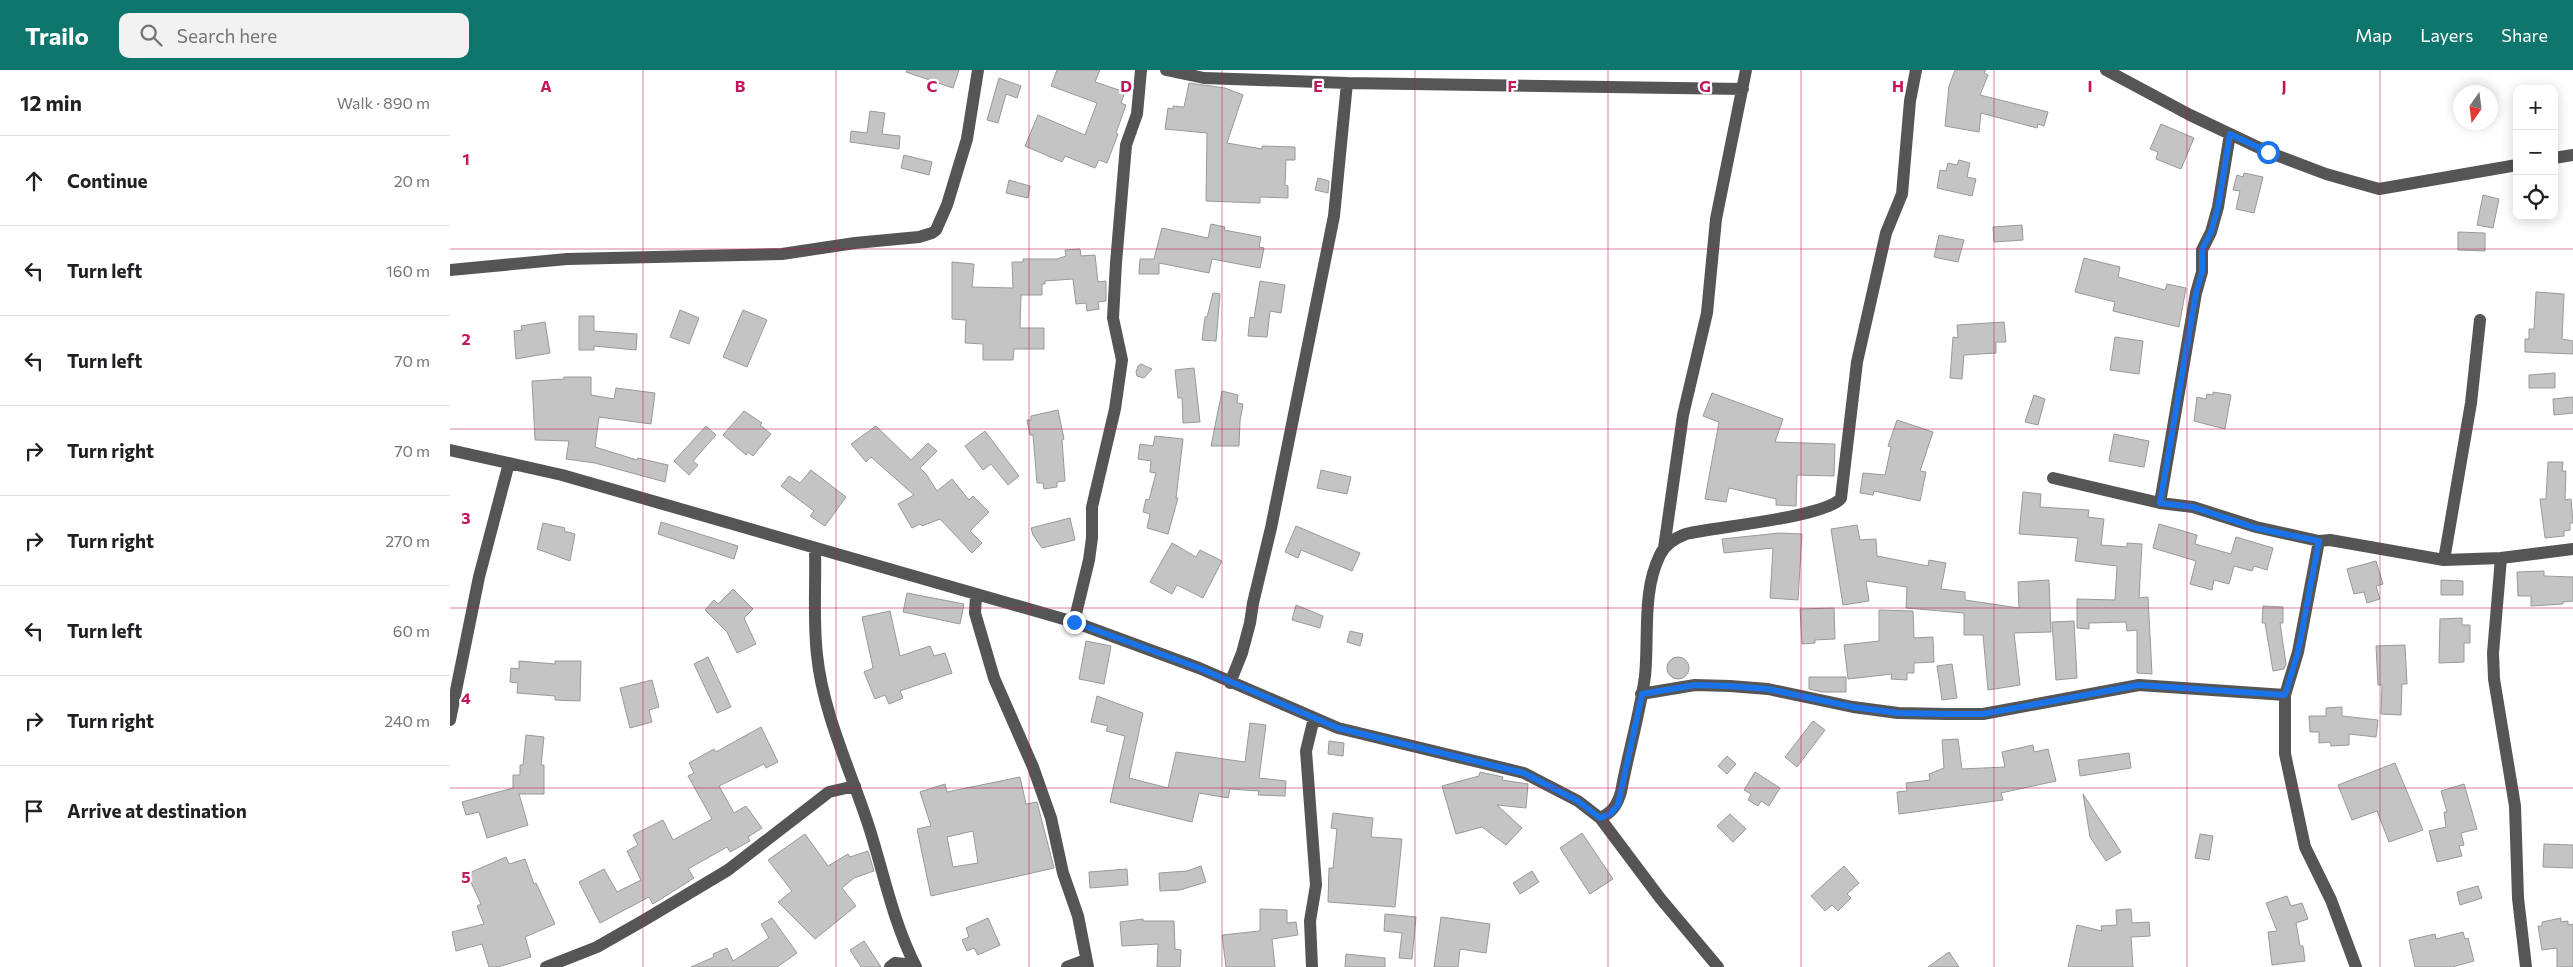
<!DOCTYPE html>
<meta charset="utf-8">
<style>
body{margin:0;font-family:Commissioner,sans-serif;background:#f2f2f2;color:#202124}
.controls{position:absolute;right:15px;top:15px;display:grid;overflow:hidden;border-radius:10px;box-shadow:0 2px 12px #0003}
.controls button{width:45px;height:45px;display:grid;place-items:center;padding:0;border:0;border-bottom:1px solid #e0e0e0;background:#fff;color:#202124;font:25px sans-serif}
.compass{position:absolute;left:2003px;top:15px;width:45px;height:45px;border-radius:50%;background:#fff;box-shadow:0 2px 12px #0003;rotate:194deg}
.stop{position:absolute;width:15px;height:15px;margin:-11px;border:4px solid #1a73e8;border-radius:50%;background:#fff}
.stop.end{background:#1a73e8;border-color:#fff;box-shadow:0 1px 5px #0008}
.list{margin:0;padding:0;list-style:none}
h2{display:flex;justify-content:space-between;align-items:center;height:65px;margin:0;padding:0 20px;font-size:21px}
h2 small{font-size:16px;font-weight:400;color:#757577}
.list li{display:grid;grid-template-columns:32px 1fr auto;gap:15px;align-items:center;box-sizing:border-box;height:90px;padding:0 20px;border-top:1px solid #e0e0e0}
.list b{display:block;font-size:19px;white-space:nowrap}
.list em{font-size:16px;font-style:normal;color:#757577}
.icon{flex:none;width:28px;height:28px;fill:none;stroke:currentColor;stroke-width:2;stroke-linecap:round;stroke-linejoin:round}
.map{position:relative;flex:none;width:2123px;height:897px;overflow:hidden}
header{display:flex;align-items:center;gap:30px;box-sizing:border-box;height:70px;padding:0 25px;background:#0f766e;color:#fff}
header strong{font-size:24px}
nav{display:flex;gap:28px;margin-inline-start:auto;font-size:18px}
.search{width:350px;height:45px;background:#f2f2f2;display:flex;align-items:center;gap:12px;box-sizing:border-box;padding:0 18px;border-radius:10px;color:#757577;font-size:19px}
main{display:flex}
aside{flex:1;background:#fff}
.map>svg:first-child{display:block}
</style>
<header>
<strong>Trailo</strong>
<div class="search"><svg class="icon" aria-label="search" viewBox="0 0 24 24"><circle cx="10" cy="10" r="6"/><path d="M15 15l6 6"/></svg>Search here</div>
<nav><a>Map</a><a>Layers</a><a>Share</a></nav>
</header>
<main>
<aside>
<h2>12 min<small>Walk · 890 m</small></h2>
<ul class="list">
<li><svg class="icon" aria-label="ahead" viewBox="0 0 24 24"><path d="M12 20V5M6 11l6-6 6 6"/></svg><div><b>Continue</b></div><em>20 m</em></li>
<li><svg class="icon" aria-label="left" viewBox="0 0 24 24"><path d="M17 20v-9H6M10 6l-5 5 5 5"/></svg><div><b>Turn left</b></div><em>160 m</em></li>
<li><svg class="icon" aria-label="left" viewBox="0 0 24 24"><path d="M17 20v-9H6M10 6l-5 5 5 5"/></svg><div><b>Turn left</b></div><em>70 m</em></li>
<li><svg class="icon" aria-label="right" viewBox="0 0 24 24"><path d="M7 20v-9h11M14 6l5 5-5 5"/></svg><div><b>Turn right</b></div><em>70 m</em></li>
<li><svg class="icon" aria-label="right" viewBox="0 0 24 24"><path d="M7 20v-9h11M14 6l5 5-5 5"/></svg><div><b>Turn right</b></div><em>270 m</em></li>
<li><svg class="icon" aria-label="left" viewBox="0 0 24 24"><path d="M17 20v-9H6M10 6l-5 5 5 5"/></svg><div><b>Turn left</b></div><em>60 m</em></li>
<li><svg class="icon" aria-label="right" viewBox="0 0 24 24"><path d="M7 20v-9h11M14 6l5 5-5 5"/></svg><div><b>Turn right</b></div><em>240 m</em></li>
<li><svg class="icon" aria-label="arrive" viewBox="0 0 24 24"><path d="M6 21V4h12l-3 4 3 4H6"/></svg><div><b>Arrive at destination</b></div></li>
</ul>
</aside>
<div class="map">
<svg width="2123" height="897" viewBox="0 0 2123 897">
<rect width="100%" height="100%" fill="#fff"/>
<path fill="#c4c4c4" stroke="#999" fill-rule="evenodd" d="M457,0h52l-6,18 -47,-16z
M607,0h43l-5,12 30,10 -4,11 5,2 -10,28 2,1 -11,29 -8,-3 -4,8 -30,-12 -3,6 -37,-16 13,-31 47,20 12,-32 -46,-17z
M1505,0h31l-2,3 4,2 -8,20 68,17 -4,14 -6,-2 -1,4 -56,-15 -2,19 -34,-6 4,-40z
M549,8l22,8 -4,12 -11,-4 -8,29 -11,-3z
M739,13l36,5 18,7 -16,48 35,6v-3l33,1v13h-9l-1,25 3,1v12l-28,-1v6l-54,-2 1,-68 -42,-4 3,-21 5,1v-3l11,1z
M420,41l15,2 -3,21 18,2 -1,13 -49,-7 1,-11 16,2z
M1711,54l33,14 -13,31 -25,-10 2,-7 -8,-3z
M454,85l28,7 -3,13 -28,-7z
M1509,90l11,3 -3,14 9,2 -4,17 -35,-8 3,-18 6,1 2,-8 9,2z
M1794,103l19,4 -9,36 -18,-4 4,-18 -7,-1 4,-15 6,2z
M868,108l11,3 -1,12 -13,-3z
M559,110l21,6 -2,12 -22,-5z
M2033,125l16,4 -6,29 -16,-3z
M761,154l14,3 -1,3 37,7 -2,10 5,1 -4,20 -48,-9 -3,14 -50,-10v11h-20l1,-15h14l8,-31 46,10z
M1572,155l1,15 -29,2 -1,-15z
M2008,162l27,1v18l-27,-1z
M1489,165l25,5 -6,22 -24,-5z
M630,179l1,7 14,-1 3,27 8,-1v20l-8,1 1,7 -12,2 -1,-8 -10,1 -3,-25 -28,2v3h-3v11h-21l-1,33h24v21h-30l-1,11h-30v-16l-18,-1 1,-23 -14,-1v-57l22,2 -2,23 41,1 -1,-26h11v-3h34l9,-3 -1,-6z
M1634,188l36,9 -2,10 47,13 2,-6 19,4 -7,39 -66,-16 2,-9 -40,-10z
M810,211l25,4 -4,28 -11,-2 -3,26 -19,-1 2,-19 4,1z
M2086,222l28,2 -2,45 11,2v13l-48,-2v-13h4v-10h5z
M763,223l7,1 -4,47 -14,-1 3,-23h2z
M230,240l19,8 -10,26 -19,-7z
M293,240l24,10 -20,47 -24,-10z
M129,246h15v15l43,3 -1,16 -42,-4v4h-15z
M95,252l5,31 -34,6 -2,-28 8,-1 -1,-4z
M1554,252l2,20h-10v11l-32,2 -2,24 -12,-1 3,-41 5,1 -1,-13z
M1665,267l28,4 -4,33 -29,-4z
M691,294l11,5 -8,9 -7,-2 -1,-4 2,-6z
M744,298l6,54 -17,1 -1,-25h-4l-3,-28z
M2105,303v15h-26v-13z
M114,307h27v18l23,4 2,-11 39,5 -4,31 -52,-7 -4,30 42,13 1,-2 30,7 -3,17 -70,-19 -29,-4 3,-18 -34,-1 -3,-59 32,-2z
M772,321l16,4 -1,8 6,1 -3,17 -1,25h-28z
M1763,322l18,3 -6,34 -31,-8 3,-24 9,2 1,-5 6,1z
M1262,323l71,26 -8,23 60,2 -1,32 -37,-1 -1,31 -20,-1v-6l-47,-11 -3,14 -21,-3 14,-77 -16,-6z
M1584,325l11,4 -7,26 -13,-3z
M2123,327v16l-19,2 -1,-16z
M608,340l6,29 -2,1 3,41 -8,1v5l-13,2 -1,-6h-6l-4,-48h-3l-3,-15h4v-4z
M294,341l18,12 -2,2 11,9 -18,22 -5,-4 -2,3 -23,-20z
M1447,350l36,12 -13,39 6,1 -6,29 -46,-10 -1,4 -13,-2 3,-20 22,2 6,-28 -3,-1z
M256,356l10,9 -23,26 5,4 -9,10 -15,-14z
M426,356l35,34 17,-17 9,8 -17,17 6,6 11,17 15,-12 17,21 4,-4 16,16 -19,19 12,12 -10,10 -32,-34 -18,7 -2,-2 -8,4 -14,-24 16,-9 -43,-38 -5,5 -15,-18z
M535,361l34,45 -11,9 -17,-21 -8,6 -18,-24z
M1664,364l35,7 -5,26 -35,-6z
M705,366l28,3 -7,59h2l-10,36 -21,-6 3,-14 -7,-2 3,-13 3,1 7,-27 -6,-1 1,-11 -13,-2 2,-15 13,2z
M2098,392h15l-1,9h4l-1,29 6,-1 2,24h-3v7l-6,1v5l-19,2 -5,-39h6z
M361,400l35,27 -21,29 -15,-10 4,-5 -33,-25 8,-10 11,7z
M871,400l30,7 -4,17 -30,-6z
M1573,422l18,2 -1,13 49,3 -1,7 16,2 -3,26 26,2v-4l15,1 -3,54 9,-1 4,77 -15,-1v-43l-10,1 -1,-9 -37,1v6l-12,-1v-29l38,1 2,-34 -42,-5 3,-23 -59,-4z
M620,448l5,22 -33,8 -9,-13 -2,-7z
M211,452l77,24 -4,13 -76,-25z
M93,453l22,5 -1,3 11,3 -5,27 -33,-12z
M1709,454l38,11 -2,9 36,10 5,-17 37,11 -6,22 -13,-4 -2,5 -18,-5 -5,18 -15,-4 -2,10 -22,-6 6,-23 -43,-13z
M1407,455l3,15 16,-1 1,17 51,10 1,-6 17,3 -5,26 24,3v8l54,8 -1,-26 31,-2 2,52 -37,1 6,52 -32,5 -5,-55h-19v-22l-58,-5 1,-21 -41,-6 3,20 -26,4 -12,-76z
M846,456l64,27 -8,18 -51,-21 -3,8 -13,-6z
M1329,463l23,1 -4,66 -28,-2 3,-50 -49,5 -2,-14z
M722,473l24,14 4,-7 22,11 -19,37 -26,-13 -5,9 -22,-12z
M1926,491l7,23 -7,2 4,13 -13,4 -3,-11 -10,2 -7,-25z
M2094,501v5l29,1v24l-10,1v2l-32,2v-10h-13l-1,-24z
M1991,510l22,1v14h-22z
M283,519l20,20 -9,9 12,26 -19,9 -10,-21 -22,-22 9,-10 4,4z
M457,523l57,11 -4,20 -57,-12z
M846,535l27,11 -3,12 -28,-8z
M1813,536l20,1v16h-3l6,41 -2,5 -11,2 -8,-48h-3z
M1384,538l1,31 -20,1v3l-13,1 -2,-35z
M1429,540l34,1 1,27 19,-1 1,25 -20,1v10h-7v7l-16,-1 1,-5 -44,5 -4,-34 35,-4z
M440,541l10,45 30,-10 4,10 11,-3 7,20 -52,18 3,7 -14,6 -4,-9 -10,4 -11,-27 9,-4 -11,-51z
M2012,548v7h8v18h-6v19l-25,1 1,-44z
M1624,551l3,57 -21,2 -4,-58z
M900,561l13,3 -3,12 -13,-4z
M636,571l25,5 -7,38 -25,-5z
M1955,575l2,39h-5l-1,31 -20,-1 1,-29h-4l-2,-39z
M1217 598a11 11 0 1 1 22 0a11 11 0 1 1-22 0Z
M258,587l23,50 -14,6 -23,-49z
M69,591l36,3v-3h26l-1,40 -25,-1v-4l-38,-3 1,-10 -8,-1 1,-14 8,1z
M1502,594l5,34 -15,2 -5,-34z
M1359,607h37v15h-24l-13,-3z
M202,610l7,27 -10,3 3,12 -22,6 -10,-40z
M647,626l46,17 -14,65 39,10 8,-36 69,10 5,-39 16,2 -7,53 27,3 -1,15 -27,-1 1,-4 -29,-2 -2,9 -29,-5 -7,29 -82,-20 15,-66 -19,-5 2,-5 -17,-4z
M1892,637v9l36,4 -2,17 -27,-3v11l-18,1 -1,-4 -11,1v-11h-9l-1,-16h17v-8z
M1363,651l12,9 -28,37 -12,-10z
M311,657l17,35 -12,6 -2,-4 -45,22 15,27 12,-7 16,22 -14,9 2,4 -20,11 -3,-5 -39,22 6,9 -41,26 -4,-7 -49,26 -21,-41 25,-13 13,23 24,-12 -14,-29 11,-6 -5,-10 30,-15 10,20 39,-21 -24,-43 6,-3 -5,-10 25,-14 2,3z
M76,665l18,2 -3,28h3v29h-25l9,31 -41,13 -8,-26 -13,3 -4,-13 51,-14v-13h7v-10h3z
M1508,669l4,30 43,-2 -3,-15 31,-7 1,7 14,-3 8,32 -55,12 2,7 -104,14 -2,-22 10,-1 -1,-8 24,-3 -1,-6 15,-6 -2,-28z
M879,671l15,2 -1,13 -15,-2z
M1679,683l2,15 -51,8 -2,-16z
M1277,686l9,8 -9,10 -9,-8z
M1945,693l28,67 -34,12 -12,-31 -25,9 -14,-35z
M1030,702l23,5 -1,3 26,4 -2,24 -29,-3 25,23 -16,17 -24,-18 -26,7 -14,-48 37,-10z
M1305,702l25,16 -11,18 -8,-5 -3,5 -10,-6 3,-6 -7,-4z
M570,707l6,27 11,-2 17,66 -123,28 -14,-67 14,-3 -11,-34 25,-8 2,8zM523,761l5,32 -25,4 -6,-30z
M2014,714l13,45 -16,4 3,12 -5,1 3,10 -25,6 -8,-31 17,-4 -2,-15h3l-6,-21z
M1633,724l38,58 -15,9 -16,-24z
M883,743l40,5 -2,19 31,2 -7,68 -67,-5 1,-34h4l4,-39 -6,-1z
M1280,744l16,15 -13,13 -16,-16z
M1132,763l31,46 -23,15 -30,-46z
M355,764l23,32 20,-12 2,3 18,-6 6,20 -20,7 -12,10 14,18 -41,33 -37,-37 14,-11 -24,-31z
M1750,764l13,2 -4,24 -14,-2z
M2094,774l29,1v23l-30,-1z
M56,787l3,7 16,-5 9,25 2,-1 19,41 -30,13 6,20 -33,10h-9l-7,-23 -26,7 -4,-19 32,-8 -7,-18 4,-2 -14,-30z
M751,796l5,16 -26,8 -20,1 -1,-18 28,-2z
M1394,796l15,17 -12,11 4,4 -13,13 -6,-6 -7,6 -14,-15z
M677,799l1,16 -38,3 -1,-16z
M1082,801l7,11 -19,12 -7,-11z
M2028,816l4,12 -22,7 -3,-13z
M1837,826l4,10 11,-3 6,16 -12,4 4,23h3l2,15 -33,4 -4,-33 9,-1 -11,-28z
M810,839l27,1v13l9,-1 2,13 -26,4 3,28h-49l-4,-32 38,-4z
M1681,839l1,14 17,-1 1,14 -19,1 2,30h-65l9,-42 25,6 -1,-5 16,-1 -1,-15z
M935,844l31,3 -4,42 -13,-1 3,-25 -18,-2z
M991,847l49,7 -4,29 -26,-4 -2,18h-24z
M322,848l25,35 -20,14h-86l23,-10 -1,-3 14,-6 6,13 36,-23 -8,-14z
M538,848l12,27 -22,10 -4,-7 -7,3 -5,-11 7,-3 -3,-9z
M2111,848v4l7,-1v4l5,-1v43h-16v-19l-15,2 -4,-24h4v-4z
M693,849v2h31l1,28 6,1 -1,17h-23l1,-23 -36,2 -2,-24z
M2013,862l2,7 3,-1 6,23 -22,6h-37l-6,-27 26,-6 1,5z
M414,871l17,26h-20l-11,-17z
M1499,882l10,15h-31z
M896,884l39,4v9h-40z"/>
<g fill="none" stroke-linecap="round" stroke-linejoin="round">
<path stroke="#555" stroke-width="12" d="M716,0l38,8 143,5 396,6
M1656,0l84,45 78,37 58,22 53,15 138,-24
M2104,88l19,-3
M0,200l117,-11 215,-5 73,-11 64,-6 13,-4 4,-3 11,-25 20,-66 11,-69
M0,380l112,25 512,147 125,46 139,60 186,45 54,28 22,17 60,80 58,69
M1603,408l107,25 33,4 63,20 63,14 11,-1 114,20 57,-2 72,-9
M1710,433l36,-210 6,-21v-22l9,-18 7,-25 12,-73
M1869,471l-21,111 -13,43v59l20,93 26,53 25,67
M1214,478l19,-133 24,-102 9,-94 30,-149
M365,479c1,35 -2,71 2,106 6,59 34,116 52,172 15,47 24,95 47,140
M2051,488l-8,95 1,26 21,127 3,92 8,69
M1994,490l27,-157 9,-83
M526,525l-1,18 19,65 39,89 18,51 12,55 15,43 10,51
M624,552l15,-62 3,-22v-31l23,-98 7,-49 -9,-42 3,-55 10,-118 11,-31 4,-44
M780,613l12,-30 8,-30 3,-20 18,-75 63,-312 13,-133
M1191,624l54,-9 35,1 38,3 85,18 45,6 48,1h37l156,-29 146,10
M0,650l29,-143 30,-114
M1150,748c13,-6 17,-13 21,-26 7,-39 19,-78 24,-116 4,-40 -3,-85 15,-121 5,-11 15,-17 26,-21 28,-7 142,-17 155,-36l16,-136 29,-129 16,-39 8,-93 6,-31
M96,897l51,-20 49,-28 82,-49 101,-78 26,-6
M440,897l5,-4 20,2
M617,897l19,-7
M862,897l-2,-46 6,-36 -10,-134 8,-33"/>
</g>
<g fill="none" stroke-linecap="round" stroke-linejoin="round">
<path stroke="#1a73e8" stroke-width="6" d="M624,552l125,46 139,60 186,45 54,28 22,17 10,-4 8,-9 24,-111 53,-9 35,1 38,3 85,18 45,6 48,1h37l156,-29 146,10 13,-43 21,-111 -63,-13 -63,-21 -33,-4 36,-210 6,-21v-22l9,-18 7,-25 12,-73 38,18"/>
</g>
<path fill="none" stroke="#c2185b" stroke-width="1" stroke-opacity="0.55" d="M193,0v897M386,0v897M579,0v897M772,0v897M965,0v897M1158,0v897M1351,0v897M1544,0v897M1737,0v897M1930,0v897M0,179h2123M0,359h2123M0,538h2123M0,718h2123"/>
<g font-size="16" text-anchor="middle" font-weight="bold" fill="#c2185b" stroke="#fff" stroke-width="4.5" stroke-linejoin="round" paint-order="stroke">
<text x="96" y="22">A</text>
<text x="290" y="22">B</text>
<text x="482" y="22">C</text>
<text x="676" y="22">D</text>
<text x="868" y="22">E</text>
<text x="1062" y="22">F</text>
<text x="1255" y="22">G</text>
<text x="1448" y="22">H</text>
<text x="1640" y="22">I</text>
<text x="1834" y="22">J</text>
<text x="16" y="95">1</text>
<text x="16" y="275">2</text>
<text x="16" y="454">3</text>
<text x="16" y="634">4</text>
<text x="16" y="813">5</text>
</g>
</svg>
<div class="controls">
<button>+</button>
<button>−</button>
<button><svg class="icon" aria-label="locate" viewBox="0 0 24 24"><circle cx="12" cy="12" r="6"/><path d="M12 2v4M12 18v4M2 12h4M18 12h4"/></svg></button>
</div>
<svg class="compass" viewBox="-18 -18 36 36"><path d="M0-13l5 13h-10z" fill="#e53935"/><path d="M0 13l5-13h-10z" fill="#757577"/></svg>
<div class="stop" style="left:1818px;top:82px"></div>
<div class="stop end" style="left:624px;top:552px"></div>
</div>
</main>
